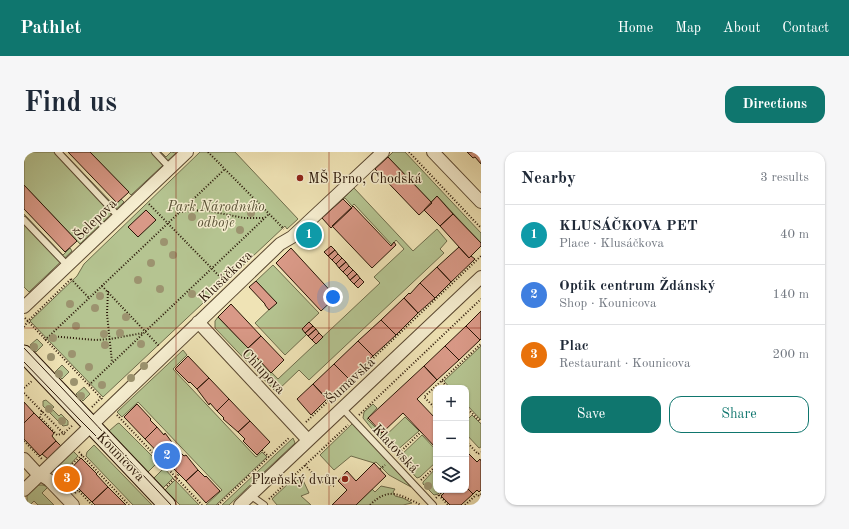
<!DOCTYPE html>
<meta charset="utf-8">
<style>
body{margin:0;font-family:"Old Standard TT",serif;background:#f6f6f7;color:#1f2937}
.controls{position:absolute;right:12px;bottom:12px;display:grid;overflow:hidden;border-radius:8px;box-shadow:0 1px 3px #0004}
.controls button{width:36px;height:36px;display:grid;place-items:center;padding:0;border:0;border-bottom:1px solid #e0e1e3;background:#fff;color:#1f2937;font:20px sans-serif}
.you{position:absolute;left:309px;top:145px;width:14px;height:14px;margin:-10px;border:3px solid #fff;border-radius:50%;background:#1a73e8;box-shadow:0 0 0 6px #1a73e833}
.badge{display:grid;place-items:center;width:26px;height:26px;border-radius:50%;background:#0f766e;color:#fff;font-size:13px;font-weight:700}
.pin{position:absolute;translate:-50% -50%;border:2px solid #fff;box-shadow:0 1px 4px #0006}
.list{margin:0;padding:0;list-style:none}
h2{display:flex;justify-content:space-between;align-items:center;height:52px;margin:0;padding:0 16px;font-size:17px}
h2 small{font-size:13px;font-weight:400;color:#747a83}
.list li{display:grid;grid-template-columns:26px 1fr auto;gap:12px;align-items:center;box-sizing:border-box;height:60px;padding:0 16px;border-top:1px solid #e0e1e3}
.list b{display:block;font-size:15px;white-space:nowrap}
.list p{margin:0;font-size:13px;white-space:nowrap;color:#747a83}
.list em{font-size:13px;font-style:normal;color:#747a83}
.actions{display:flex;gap:8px;padding:12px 16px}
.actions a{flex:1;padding:9px 0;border:1px solid #0f766e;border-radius:12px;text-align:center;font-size:14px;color:#0f766e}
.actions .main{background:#0f766e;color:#fff}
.icon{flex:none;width:22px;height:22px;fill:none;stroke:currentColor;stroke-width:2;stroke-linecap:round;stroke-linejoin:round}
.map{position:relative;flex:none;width:457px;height:353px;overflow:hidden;border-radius:12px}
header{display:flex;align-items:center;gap:24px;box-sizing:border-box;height:56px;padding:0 20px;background:#0f766e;color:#fff}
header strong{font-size:19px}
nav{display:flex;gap:22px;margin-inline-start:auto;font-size:14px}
.intro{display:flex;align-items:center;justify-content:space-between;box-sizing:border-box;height:96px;padding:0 24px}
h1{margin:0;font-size:28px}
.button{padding:10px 18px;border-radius:12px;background:#0f766e;color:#fff;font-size:14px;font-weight:700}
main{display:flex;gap:24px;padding:0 24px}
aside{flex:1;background:#fff;border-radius:12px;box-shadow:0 1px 3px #0004}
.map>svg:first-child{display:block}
</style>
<header>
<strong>Pathlet</strong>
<nav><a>Home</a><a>Map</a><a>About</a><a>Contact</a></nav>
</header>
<div class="intro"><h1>Find us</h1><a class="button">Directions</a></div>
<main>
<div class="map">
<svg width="457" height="353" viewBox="0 0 457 353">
<rect width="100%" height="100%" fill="#efe3b5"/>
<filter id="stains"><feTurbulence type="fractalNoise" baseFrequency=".005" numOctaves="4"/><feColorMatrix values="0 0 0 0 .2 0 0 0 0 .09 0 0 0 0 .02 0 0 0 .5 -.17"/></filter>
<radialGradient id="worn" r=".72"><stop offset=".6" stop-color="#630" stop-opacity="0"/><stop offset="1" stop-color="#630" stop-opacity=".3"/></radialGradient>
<path fill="#b5c491" stroke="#6e6c4b" d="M0,0h39l51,53 7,-6 3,3 -44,42 -56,-59z
M66,0h71l5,5 5,-5 5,1 -45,42z
M176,0h35l63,67 -11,10 -2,-3 -182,171 -73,-76 47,-45 7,-12z
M369,0h12l76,81v10l-44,-47 -6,6 -43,-45z
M330,36l59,63 24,-22 10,12 -7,8 4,4 -135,127 -10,-10 -23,22 -61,-64v-7l3,-4 60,62 102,-96 -6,-6 30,-28 -8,-9 -4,5 -38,-41 -2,2 -7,-8 -2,1z
M0,62l39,41 7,-7 2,3 -43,41 -5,-5z
M249,113l46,48 -17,16 5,5 -22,21 -30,-32 21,-20 -20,-22z
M13,187l6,6 -7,7 -6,-7z
M457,194v74l-15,-16v-16h-16l-6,-7z
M159,198l4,5 -14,14 83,88 6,-5 5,5 -51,48h-10l16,-15 -84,-88 -16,15 -5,-5z
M38,213l7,7 -7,7 -7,-7z
M60,235l6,7 -7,7 -7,-7z
M22,248l8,7 -2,2 7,7 2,-2 7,7v4l-5,1 -20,-20v-5z
M349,252l4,4 -10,11 15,15 -2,2 -4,-2 -13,-16 1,-6z
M448,263l9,9v23l-2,1 -13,-14v-13z
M381,265l14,14 -25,22 -11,-12 -1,-2z
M95,271l39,39 -10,10 -39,-41 8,-7z
M329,271l58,64 -22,-12 -13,-13 -2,1 -23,-7 -17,14 -14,-15z
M398,283l14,15v12l-16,15 -3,1 -18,-19v-2z
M269,286l2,5 -66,62h-7z
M70,293l58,60h-19l-47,-49 1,-4z
M48,298l6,6 -10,11 -6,3 -4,-4z
M140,316l9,10 -10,10 -9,-10z
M412,316v22h6l-4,4 -4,1 -11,-11v-2z
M278,326l7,15 -8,3 10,9h-34l-5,-6 19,-18 2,2z
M151,328l24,25h-19l-15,-15z
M14,333h5l5,2 -6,6 12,12h-16l-4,-4 -4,4h-3v-10z
M357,334l14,3 -2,3 2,4 8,2 9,5 -9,2h-47l16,-16 3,3z"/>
<path fill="#d99987" stroke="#281405" d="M44,0h22l39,40 -12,11z
M443,0h14v12l-6,-7 -2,1z
M364,5l44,46 -13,12 -44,-46z
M0,33l53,56 -12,11 -41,-43z
M413,44l16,18 -13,12 -16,-16z
M319,47l9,9 -21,20 -9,-10z
M329,54l38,40 3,-4 2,3 -24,23 -40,-42z
M122,58l10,10 -18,17 -10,-10z
M429,62l28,29v3l-12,12 -29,-32z
M286,79l3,3 -5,4 -2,-3z
M307,94l4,4 -7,6 -4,-4z
M435,95l10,11 2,-2 4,3 -24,23 -14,-15z
M267,96l45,49 -15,14 -45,-48z
M311,98l3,4 -6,6 -4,-4z
M314,102l4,4 -6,6 -4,-4z
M318,106l4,4 -7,6 -3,-4z
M322,110l3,4 -6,6 -4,-4z
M325,114l4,4 -6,6 -4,-4z
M413,115l14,15 -16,16 -15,-15z
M329,118l4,4 -7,6 -3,-4z
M333,122l3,4 -6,6 -4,-4z
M336,126l4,4 -6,6 -4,-4z
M232,129l21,22 -8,7 -4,-5v-1l-16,-17z
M396,131l15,15 -17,15 -14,-15 5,-5 1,1z
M380,146l14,15 -22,22 -15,-15z
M207,152l30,32 -13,12 -30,-31z
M457,159v28l-1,1 -14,-14z
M357,168l15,15 -23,21 -15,-15z
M285,170l4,4 -8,7 -3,-4z
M289,174l3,3 -8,7 -3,-3z
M442,174l14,14 -21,20 -14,-14z
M292,177l3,4 -7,7 -4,-4z
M295,181l4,4 -7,7 -4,-4z
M237,184l23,24 -13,13 -23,-25z
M334,189l15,15 -24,23 -15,-15z
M421,194l14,14 -22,20 -13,-14z
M164,204l21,22 -12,11 -7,-7 -1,1 -14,-14z
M310,212l15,15 -22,20 -14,-15z
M400,214l13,14 -20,19 19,20v29l-33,-35 -21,20 -14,-15z
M185,226l20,21 -12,12 -7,-8 -1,2 -12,-16z
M289,232l14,15 -16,16 -14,-16z
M205,247l21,22 -12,11 -15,-13 1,-1 -7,-7z
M0,250l10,11 -10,10z
M113,252l14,15 -1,1 7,7 -12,12 -21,-22z
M10,261l20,20 -2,3 4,5 -16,15 -16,-17v-16z
M226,269l20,21 -13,13 -14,-14 2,-2 -7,-7z
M133,275l7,8 1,-2 12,16 -12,11 -20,-21z
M32,289l5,5 -13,13 -6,-5z
M153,297l7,7 2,-1 12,15 -12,11 -21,-21z
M442,299l11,11 3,-3 1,2v29l-2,2 -2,-2 -4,4 -7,-7z
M57,306l16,16h-1l12,13 -16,15 -16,-16 -5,5 -11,-11z
M350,311l12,13 -30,29h-24l15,-15 -9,-9 9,-10 9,10z
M174,318l7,7 1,-1 14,15 -14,12 -20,-22z
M84,335l18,18h-31l-3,-3z
M442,335l7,7 -12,11h-11l-9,-9 6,-6h19z"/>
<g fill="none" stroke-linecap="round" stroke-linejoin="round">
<g stroke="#5a4831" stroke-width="8">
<path id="lane" d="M34,0l61,65
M131,0l15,16
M0,68l44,46
M318,256l91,97
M226,343l14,10"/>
</g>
<g stroke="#5a4831" stroke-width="14">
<path id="street" d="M409,0l48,50
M0,155l163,-155
M174,170l110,118
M0,307l12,13 13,8 24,25
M0,338l256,-246 12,-7 91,-85
M216,353l241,-228"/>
</g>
<g stroke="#281405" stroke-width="19">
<path id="secondary" d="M0,202l143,151"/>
</g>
<path stroke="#281405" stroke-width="2" stroke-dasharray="1 2" stroke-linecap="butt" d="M184,0l76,77
M385,0l72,76
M125,52l76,78
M155,60l25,-2 40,8h20
M47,127l18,19
M78,134l57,60
M84,139l-1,23 5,48
M1,166l78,82
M0,175l4,-6 43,-42
M25,184l47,4 14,-1 33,-6
M21,188l180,-171
M418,229l6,7
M65,233l180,-171
M0,236l8,-7
M0,241l41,42
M68,255l9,-9
M442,255l15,15
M412,257l-12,-12 57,-53
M18,259l-2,6 17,18 7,-2 9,-8
M93,263l85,90
M335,263l122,-116
M442,263l4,-4
M282,270l175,-166
M0,289l18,18
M442,289l12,13 3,-2
M238,298l7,7
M55,300l50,53
M373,303l24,-23
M281,313l15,16 14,5
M356,317l5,-4
M35,324l23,-21
M397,328l15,-14
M143,334l12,-12
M51,341l3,-3 14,15
M415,343l9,10
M412,346l8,-8
M245,347l79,-74
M194,353l72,-68
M346,353c19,-19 30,-10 51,0
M441,353l12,-11 2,2 2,-2"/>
<use href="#lane" stroke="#f5edcf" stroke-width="6"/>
<use href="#street" stroke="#f5edcf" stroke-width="12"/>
<use href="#secondary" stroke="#f5edcf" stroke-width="17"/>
<path stroke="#281405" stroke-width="1" d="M0,196c50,52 98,105 147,157
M0,210l55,57 44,44"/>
</g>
<g fill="#9c936f">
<circle cx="227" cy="61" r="4"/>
<circle cx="168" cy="65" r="4"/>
<circle cx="216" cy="78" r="4"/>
<circle cx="140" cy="90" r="4"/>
<circle cx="149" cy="103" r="4"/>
<circle cx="127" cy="111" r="4"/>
<circle cx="114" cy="128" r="4"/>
<circle cx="136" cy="137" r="4"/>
<circle cx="168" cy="142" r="4"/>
<circle cx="76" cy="144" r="4"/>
<circle cx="46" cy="152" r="4"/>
<circle cx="71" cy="156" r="4"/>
<circle cx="102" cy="165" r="4"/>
<circle cx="52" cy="174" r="4"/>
<circle cx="96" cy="181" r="4"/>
<circle cx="80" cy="182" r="4"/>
<circle cx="29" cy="186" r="4"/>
<circle cx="117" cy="192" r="4"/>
<circle cx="81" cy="193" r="4"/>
<circle cx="10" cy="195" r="4"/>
<circle cx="48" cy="202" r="4"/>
<circle cx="27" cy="205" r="4"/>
<circle cx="120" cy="214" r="4"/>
<circle cx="65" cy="215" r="4"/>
<circle cx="35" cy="222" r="4"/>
<circle cx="107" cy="226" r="4"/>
<circle cx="50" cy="230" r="4"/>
<circle cx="78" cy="233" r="4"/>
<circle cx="57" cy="244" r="4"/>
<circle cx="25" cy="257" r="4"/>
<circle cx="38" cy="269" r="4"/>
<circle cx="404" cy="334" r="4"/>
</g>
<path fill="none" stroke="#8f2418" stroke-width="1" stroke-opacity="0.55" d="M152,0v353M305,0v353M0,176h457"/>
<g fill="#8f2418" stroke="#f5edcf" stroke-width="1.5">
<circle cx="276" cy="26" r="4"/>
<circle cx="321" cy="327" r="4"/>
</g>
<g text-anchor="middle" stroke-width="3" stroke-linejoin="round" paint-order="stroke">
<g font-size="14" fill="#281405" stroke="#f5edcf" text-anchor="start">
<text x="284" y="31">MŠ Brno, Chodská</text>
<text x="313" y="332" text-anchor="end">Plzeňský dvůr</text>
</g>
<g font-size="14" font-style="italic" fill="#595236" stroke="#f5edcf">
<text x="192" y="59">Park Národního<tspan x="192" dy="16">odboje</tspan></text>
</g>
<g font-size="14" fill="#281405" stroke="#f5edcf">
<text transform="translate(71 67) rotate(-44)" y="5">Šelepova</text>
<text transform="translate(201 124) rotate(-44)" y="5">Klusáčkova</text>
<text transform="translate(240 219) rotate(47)" y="5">Chlupova</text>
<text transform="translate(326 228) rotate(-43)" y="5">Šumavská</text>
<text transform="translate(372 296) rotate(47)" y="5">Klatovská</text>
<text transform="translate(97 304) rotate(46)" y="5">Kounicova</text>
</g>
</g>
<rect width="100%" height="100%" filter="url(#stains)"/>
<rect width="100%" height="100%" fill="url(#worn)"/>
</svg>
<div class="controls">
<button>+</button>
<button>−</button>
<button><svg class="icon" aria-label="layers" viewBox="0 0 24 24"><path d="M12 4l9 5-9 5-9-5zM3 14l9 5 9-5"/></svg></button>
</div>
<div class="you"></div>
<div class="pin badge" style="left:285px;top:83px;background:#0f9aa8">1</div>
<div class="pin badge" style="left:143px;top:304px;background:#3f7fe0">2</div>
<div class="pin badge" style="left:43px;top:327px;background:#e8710a">3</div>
</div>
<aside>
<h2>Nearby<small>3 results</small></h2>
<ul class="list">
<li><span class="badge" style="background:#0f9aa8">1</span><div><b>KLUSÁČKOVA PET</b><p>Place · Klusáčkova</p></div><em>40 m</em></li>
<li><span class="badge" style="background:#3f7fe0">2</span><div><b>Optik centrum Ždánský</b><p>Shop · Kounicova</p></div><em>140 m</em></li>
<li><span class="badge" style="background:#e8710a">3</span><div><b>Plac</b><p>Restaurant · Kounicova</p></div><em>200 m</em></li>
</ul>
<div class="actions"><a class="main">Save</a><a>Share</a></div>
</aside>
</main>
